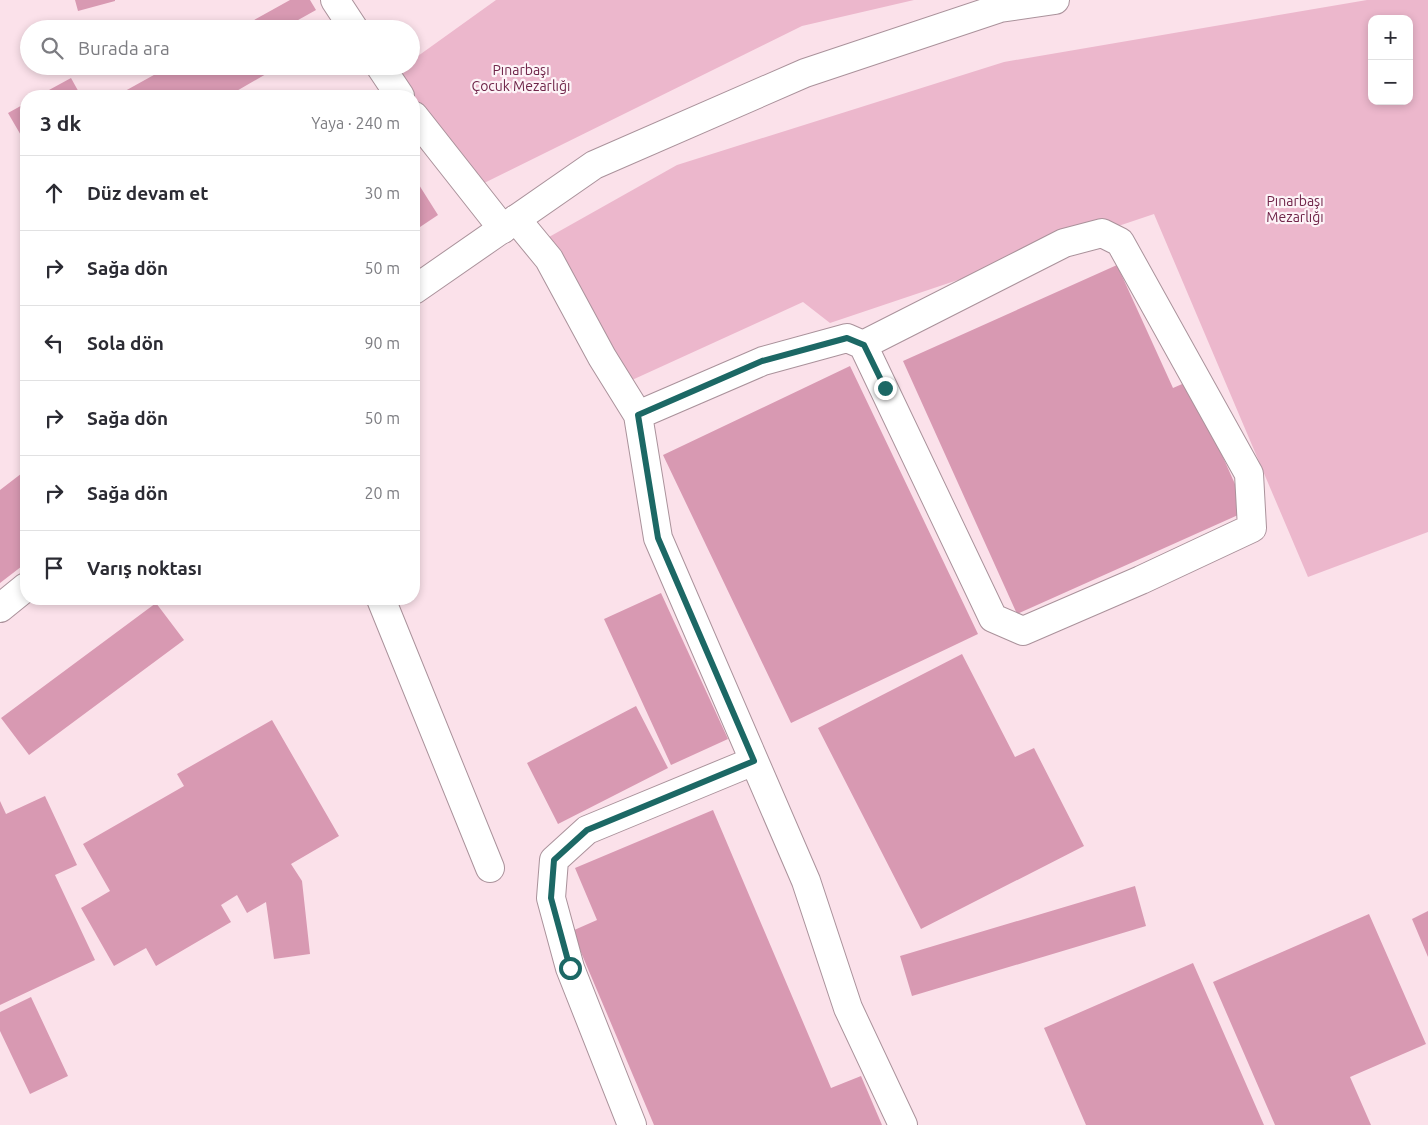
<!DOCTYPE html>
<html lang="tr">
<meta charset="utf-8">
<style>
body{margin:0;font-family:Ubuntu,sans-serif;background:#f7f7f7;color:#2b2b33}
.controls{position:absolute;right:15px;top:15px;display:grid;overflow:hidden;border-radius:10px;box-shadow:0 2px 8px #0003}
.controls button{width:45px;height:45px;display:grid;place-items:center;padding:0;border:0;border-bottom:1px solid #e1e1e2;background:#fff;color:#2b2b33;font:25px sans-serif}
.stop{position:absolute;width:15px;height:15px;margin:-11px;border:4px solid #1c6865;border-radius:50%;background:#fff}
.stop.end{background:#1c6865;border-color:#fff;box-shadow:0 1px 5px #0008}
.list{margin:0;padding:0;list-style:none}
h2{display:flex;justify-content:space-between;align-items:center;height:65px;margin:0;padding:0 20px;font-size:21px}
h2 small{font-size:16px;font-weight:400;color:#7c7c81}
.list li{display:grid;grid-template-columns:32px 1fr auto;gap:15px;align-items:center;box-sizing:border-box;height:75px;padding:0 20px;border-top:1px solid #e1e1e2}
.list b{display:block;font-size:19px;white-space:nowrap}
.list em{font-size:16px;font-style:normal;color:#7c7c81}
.icon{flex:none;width:28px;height:28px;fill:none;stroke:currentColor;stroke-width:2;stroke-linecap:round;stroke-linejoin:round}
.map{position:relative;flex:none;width:1428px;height:1125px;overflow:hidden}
.search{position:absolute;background:#fff;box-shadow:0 2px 8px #0003;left:20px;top:20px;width:400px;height:55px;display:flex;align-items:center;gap:12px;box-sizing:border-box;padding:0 18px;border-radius:28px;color:#7c7c81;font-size:19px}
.panel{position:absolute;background:#fff;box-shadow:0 2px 8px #0003;left:20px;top:90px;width:400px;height:515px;border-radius:20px}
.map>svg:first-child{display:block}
</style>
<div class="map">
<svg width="1428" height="1125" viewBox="0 0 1428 1125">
<rect width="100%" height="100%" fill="#fbe1ea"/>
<path fill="#ecb7cc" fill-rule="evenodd" d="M496,0h418l-112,26 -328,162 -60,-89v-3h-2l-17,-24 8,-6h8v-5z
M1367,0h61v532l-120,45 -154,-363 -324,109 -27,-21 -171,78 -83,-143 128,-72 327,-103zM1372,19h37v82h-37z"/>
<path fill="#d899b2" d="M75,0h40v1l-37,10z
M290,0h20l6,10 -34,19h-44z
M170,66h110l-52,30h-64l-1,-1 -3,1h-44z
M71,78l10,18h-43z
M26,103v41l-18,-31z
M414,177l24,38 -24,16z
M1117,265l56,123 16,-7 58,130 -230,103 -114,-253z
M850,366l128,268 -187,89 -128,-268z
M26,470v93l-26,20v-93z
M661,593l67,146 -57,26 -67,-146z
M156,603l28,37 -155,115 -28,-37z
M962,654l53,103 19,-9 50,98 -163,83 -103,-201z
M636,706l32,62 -110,56 -31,-61z
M272,720l67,116 -48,28 11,17 8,73 -36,5 -8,-57 -19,11 -10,-18 -16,10 10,17 -75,44 -10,-18 -32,18 -33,-58 29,-17 -27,-47 101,-58 -7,-12z
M45,796l32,69 -22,10 40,85 -95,45v-204l6,13z
M713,810l118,278 30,-12 21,49h-228l-82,-194 25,-11 -22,-52z
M1135,886l11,40 -234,70 -12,-40z
M1428,911v46l-16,-38z
M1369,914l57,130 -76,33 21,48h-96l-62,-143z
M1193,963l71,162h-178l-42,-97z
M31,997l37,79 -38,18 -30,-63v-19z"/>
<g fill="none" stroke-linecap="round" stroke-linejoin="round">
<g stroke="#aa929b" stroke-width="30">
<path id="minor" d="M335,0l19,29
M380,66l20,30
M414,116l89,113
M516,219l33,40 53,98 36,58 20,123 148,343 42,127 55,117
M638,415l125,-54 84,-23 16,7 130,273 30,13 118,-51 111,-52 -3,-54 -129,-232 -18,-9 -38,10 -201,102
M381,599l109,269
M632,1125l-62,-157 -19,-70 3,-38 33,-30 167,-69"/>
</g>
<g stroke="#aa929b" stroke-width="30">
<path id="major" d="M414,290l180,-125 211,-92 195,-65 55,-8
M0,608l26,-21"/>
</g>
<use href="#minor" stroke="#fff" stroke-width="28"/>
<use href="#major" stroke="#fff" stroke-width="28"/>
</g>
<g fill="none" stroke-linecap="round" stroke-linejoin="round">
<path stroke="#1c6865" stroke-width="6" d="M570,968l-19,-70 3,-38 33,-30 167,-69 -96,-223 -20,-123 124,-54 85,-23 17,7 21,43"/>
</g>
<g text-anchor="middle" stroke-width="4.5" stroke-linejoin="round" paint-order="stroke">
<g font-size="14" fill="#6f2549" stroke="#fdf3f7">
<text x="521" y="75">Pınarbaşı<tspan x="521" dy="16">Çocuk Mezarlığı</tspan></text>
<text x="1295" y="206">Pınarbaşı<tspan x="1295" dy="16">Mezarlığı</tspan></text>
</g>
</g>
</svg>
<div class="controls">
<button>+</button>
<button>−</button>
</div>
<div class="stop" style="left:570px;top:968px"></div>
<div class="stop end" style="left:885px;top:388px"></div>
<div class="search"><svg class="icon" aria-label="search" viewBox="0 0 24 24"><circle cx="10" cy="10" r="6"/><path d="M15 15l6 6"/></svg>Burada ara</div>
<section class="panel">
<h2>3 dk<small>Yaya · 240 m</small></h2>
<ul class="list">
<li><svg class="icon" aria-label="ahead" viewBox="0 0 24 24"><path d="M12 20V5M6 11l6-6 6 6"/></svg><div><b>Düz devam et</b></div><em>30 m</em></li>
<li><svg class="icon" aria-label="right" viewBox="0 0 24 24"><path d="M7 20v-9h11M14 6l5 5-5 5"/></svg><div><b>Sağa dön</b></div><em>50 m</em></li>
<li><svg class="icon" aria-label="left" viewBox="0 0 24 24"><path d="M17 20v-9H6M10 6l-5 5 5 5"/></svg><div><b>Sola dön</b></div><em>90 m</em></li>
<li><svg class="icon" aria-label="right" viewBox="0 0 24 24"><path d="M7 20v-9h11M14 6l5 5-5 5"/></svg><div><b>Sağa dön</b></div><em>50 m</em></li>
<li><svg class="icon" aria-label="right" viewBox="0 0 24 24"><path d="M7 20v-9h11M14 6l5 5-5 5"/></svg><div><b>Sağa dön</b></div><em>20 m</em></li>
<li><svg class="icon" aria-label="arrive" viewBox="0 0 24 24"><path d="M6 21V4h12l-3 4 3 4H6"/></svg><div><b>Varış noktası</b></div></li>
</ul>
</section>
</div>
